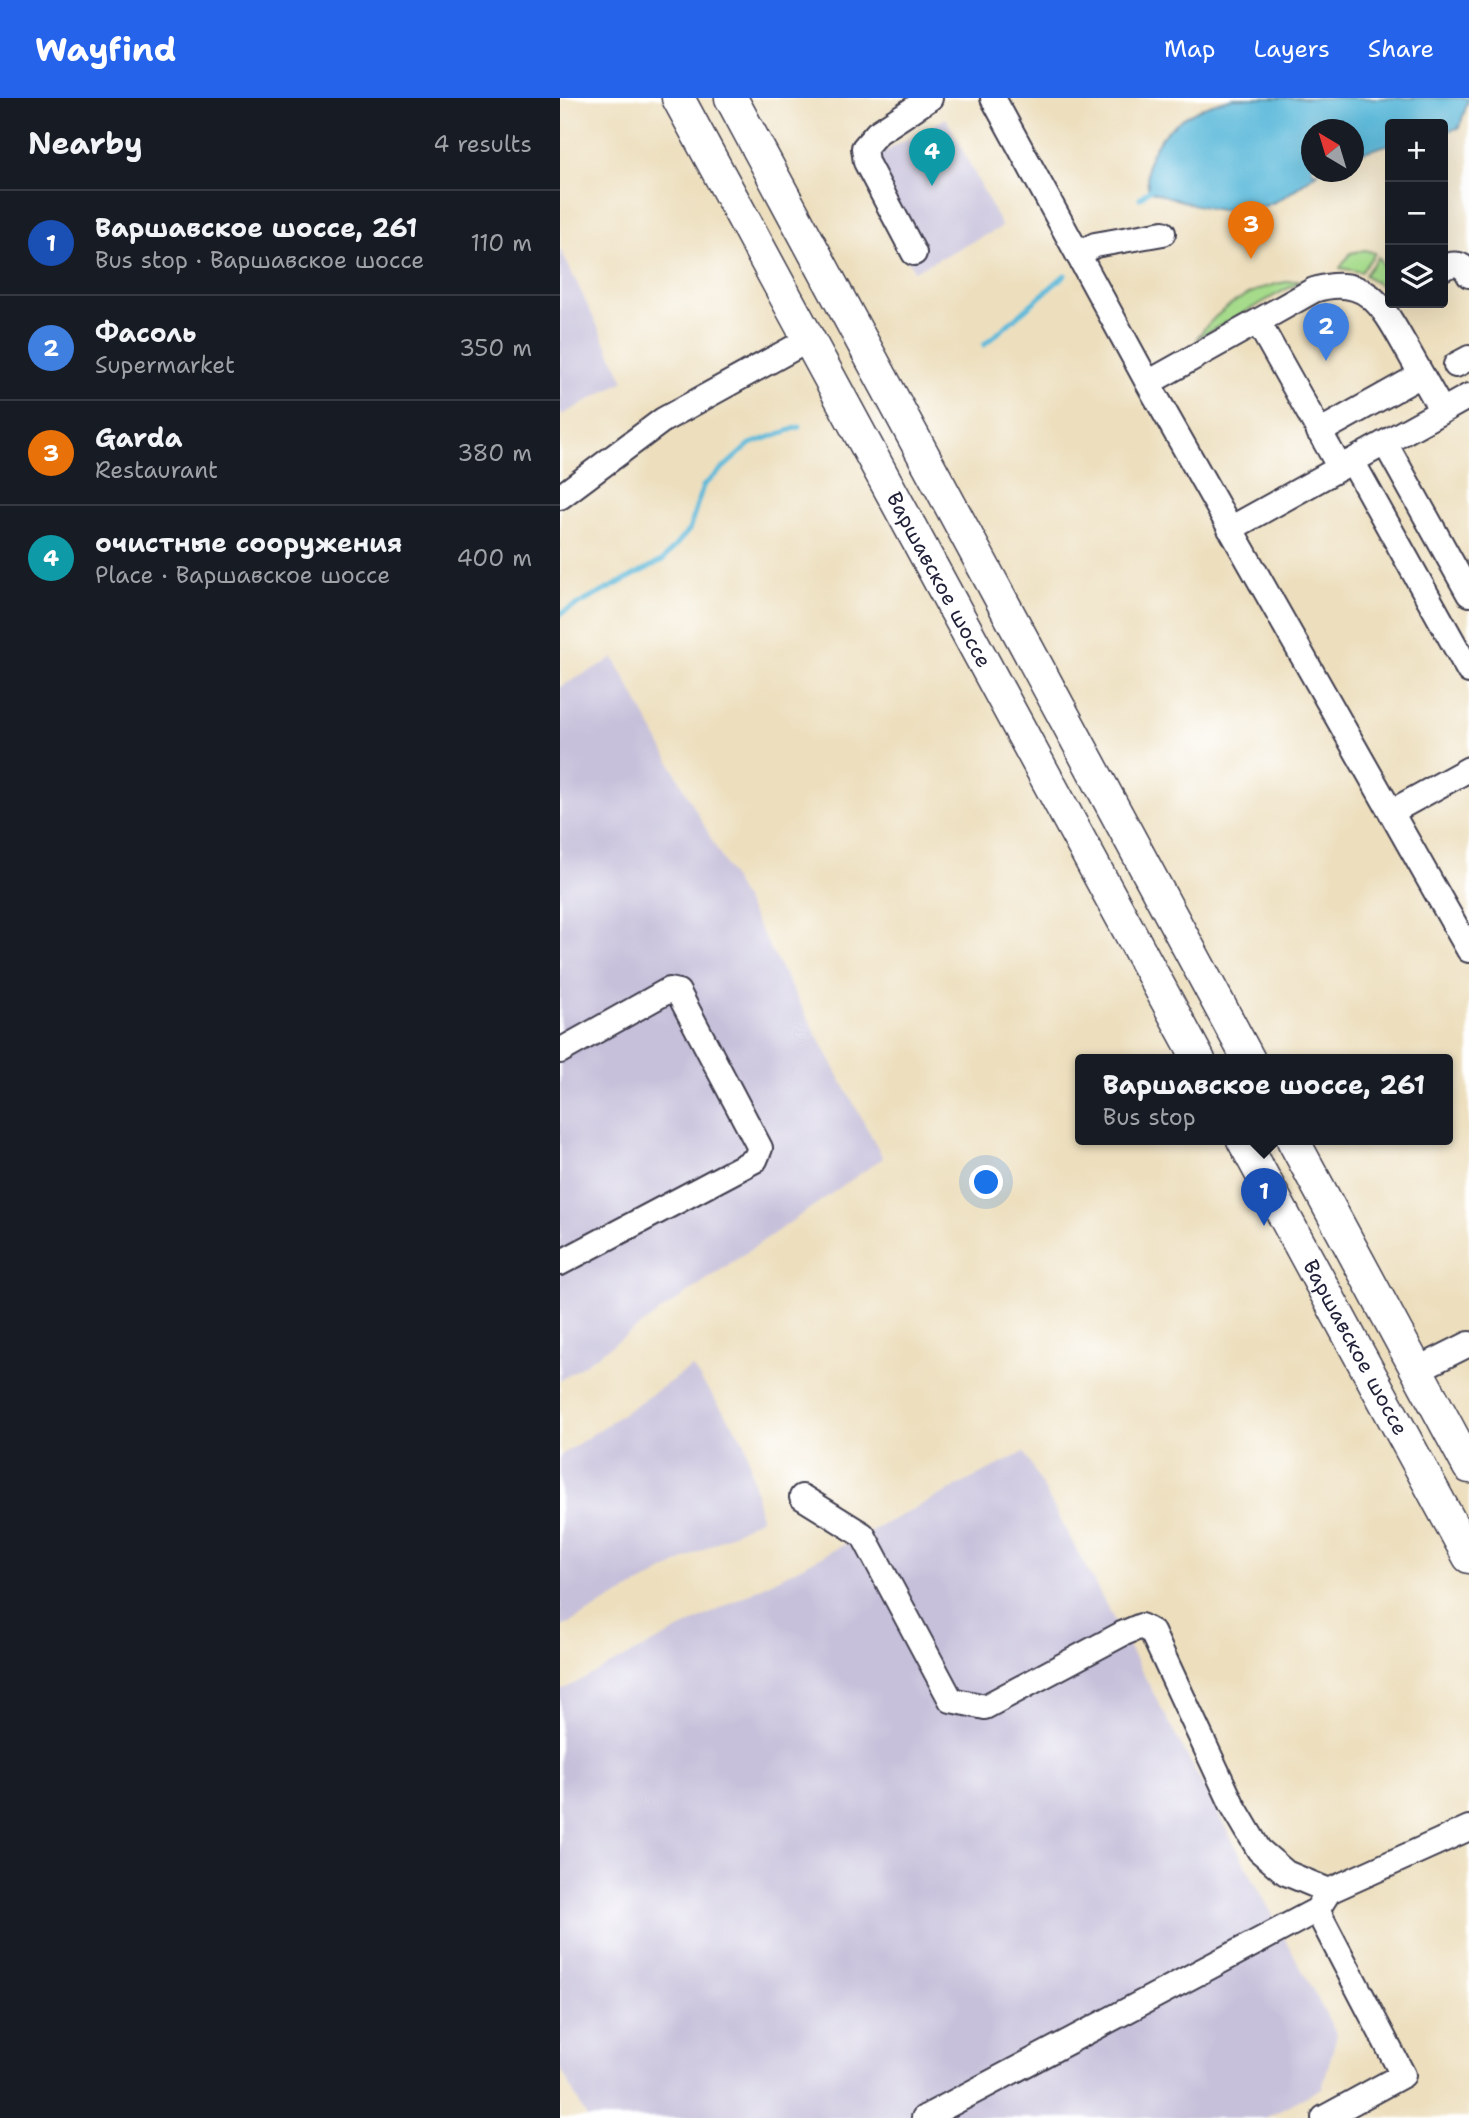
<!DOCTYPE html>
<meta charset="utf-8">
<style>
body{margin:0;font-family:"Shantell Sans",sans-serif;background:#20242c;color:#f1f3f6}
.controls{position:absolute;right:21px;top:21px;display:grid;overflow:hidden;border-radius:7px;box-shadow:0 7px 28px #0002}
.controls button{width:63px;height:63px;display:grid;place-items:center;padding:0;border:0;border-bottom:2px solid #363941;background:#171b24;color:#f1f3f6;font:35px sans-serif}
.compass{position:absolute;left:741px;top:21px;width:63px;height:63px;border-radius:50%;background:#171b24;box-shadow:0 7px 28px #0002;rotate:322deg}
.you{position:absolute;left:427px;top:1085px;width:24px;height:24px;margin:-18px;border:5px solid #fff;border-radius:50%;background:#1a73e8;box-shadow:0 0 0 10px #1a73e833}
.badge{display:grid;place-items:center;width:46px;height:46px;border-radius:50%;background:#2563eb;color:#fff;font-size:23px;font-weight:700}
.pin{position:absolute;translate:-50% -58px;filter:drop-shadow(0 2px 4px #0008)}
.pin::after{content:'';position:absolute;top:37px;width:24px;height:21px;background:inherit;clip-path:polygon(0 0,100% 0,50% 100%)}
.popup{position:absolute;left:515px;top:956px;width:378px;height:91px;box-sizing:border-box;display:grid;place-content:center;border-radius:7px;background:#171b24;filter:drop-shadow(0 2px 5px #0005);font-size:23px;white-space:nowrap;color:#9ea1a6}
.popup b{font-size:26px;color:#f1f3f6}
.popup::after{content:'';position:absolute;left:50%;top:100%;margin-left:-14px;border:14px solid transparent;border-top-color:#171b24}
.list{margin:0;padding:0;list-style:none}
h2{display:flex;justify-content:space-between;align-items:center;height:91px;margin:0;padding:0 28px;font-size:30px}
h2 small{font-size:23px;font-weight:400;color:#9ea1a6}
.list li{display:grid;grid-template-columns:46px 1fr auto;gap:21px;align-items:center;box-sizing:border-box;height:105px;padding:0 28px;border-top:2px solid #363941}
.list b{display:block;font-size:26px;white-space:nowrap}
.list p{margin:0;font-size:23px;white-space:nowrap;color:#9ea1a6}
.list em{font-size:23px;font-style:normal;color:#9ea1a6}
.icon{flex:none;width:38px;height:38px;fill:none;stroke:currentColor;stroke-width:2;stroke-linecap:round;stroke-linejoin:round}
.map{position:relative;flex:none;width:909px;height:2020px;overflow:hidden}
header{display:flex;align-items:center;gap:42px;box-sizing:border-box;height:98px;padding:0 35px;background:#2563eb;color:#fff}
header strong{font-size:33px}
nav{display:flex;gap:38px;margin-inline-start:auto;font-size:24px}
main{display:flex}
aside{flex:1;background:#171b24}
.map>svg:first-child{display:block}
</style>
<header>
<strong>Wayfind</strong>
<nav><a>Map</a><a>Layers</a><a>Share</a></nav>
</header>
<main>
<aside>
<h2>Nearby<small>4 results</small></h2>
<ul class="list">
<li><span class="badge" style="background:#1a4fb4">1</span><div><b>Варшавское шоссе, 261</b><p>Bus stop · Варшавское шоссе</p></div><em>110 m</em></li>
<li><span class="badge" style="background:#3f7fe0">2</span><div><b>Фасоль</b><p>Supermarket</p></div><em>350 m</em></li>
<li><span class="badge" style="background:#e8710a">3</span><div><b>Garda</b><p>Restaurant</p></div><em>380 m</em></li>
<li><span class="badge" style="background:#0f9aa8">4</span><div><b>очистные сооружения</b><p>Place · Варшавское шоссе</p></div><em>400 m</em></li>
</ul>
</aside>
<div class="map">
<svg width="909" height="2020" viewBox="0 0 909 2020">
<rect width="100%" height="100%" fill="#fff"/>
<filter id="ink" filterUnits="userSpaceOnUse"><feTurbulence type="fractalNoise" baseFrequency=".0143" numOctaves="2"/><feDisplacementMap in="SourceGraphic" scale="14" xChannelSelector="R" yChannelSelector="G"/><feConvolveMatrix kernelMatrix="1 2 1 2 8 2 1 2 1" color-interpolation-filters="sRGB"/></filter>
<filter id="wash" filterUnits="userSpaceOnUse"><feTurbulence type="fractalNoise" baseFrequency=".00686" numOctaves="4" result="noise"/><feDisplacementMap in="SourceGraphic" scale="28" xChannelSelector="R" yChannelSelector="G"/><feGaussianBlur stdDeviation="1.57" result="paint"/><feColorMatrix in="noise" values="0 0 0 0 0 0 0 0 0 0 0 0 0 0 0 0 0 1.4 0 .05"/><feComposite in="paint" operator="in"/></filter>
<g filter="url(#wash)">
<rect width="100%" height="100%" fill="#eddfbe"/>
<path fill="#c6c0da" d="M386,20l56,109 -88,44 -57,-104z
M0,150l64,133 -64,35z
M54,560l269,500 -323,223v-694z
M132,1269l53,75 16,76 -201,110v-172z
M464,1354l313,583 -15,53 -57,30h-678l-27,-51v-376z"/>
<path fill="#a6db8b" stroke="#647e63" stroke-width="2" d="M805,152l10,3 -14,19 -21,-4 11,-15z
M818,159l7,12 -2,18 -18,-12z
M743,182l-107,59c27,-37 62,-56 107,-59z"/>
<path fill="#5cb9da" stroke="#3f6e8a" stroke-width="2" d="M674,0h235l-10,30 -16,4v-8h-53v20l-36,11v-25h-42v42h6c-14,10 -29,24 -46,31 -39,18 -86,0 -124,-13 0,-8 -2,-21 0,-28 13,-37 50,-57 86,-64z"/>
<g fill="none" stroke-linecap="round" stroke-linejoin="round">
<path stroke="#5cb9da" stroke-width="5" d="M580,100l14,-12
M424,247l81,-70
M0,516l103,-54 26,-30 14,-44 47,-42 49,-17"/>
</g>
</g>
<g filter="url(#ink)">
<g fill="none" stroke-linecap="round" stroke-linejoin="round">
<g stroke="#403e4f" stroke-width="28">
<path id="minor" d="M433,0l155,285 321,567
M354,155l-48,-91 -2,-14 13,-15 53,-35
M518,157l17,-10 68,-12
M883,170c11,-6 20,-5 26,7
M698,224l82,146
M896,267l13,-7
M588,285l166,-93c54,-17 70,19 93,59 12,21 23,41 35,62
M759,334l102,-57
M825,345l84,151
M792,363l117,210
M0,399l103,-77 145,-80
M670,431l239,-133
M831,714l78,-43
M0,953l109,-61 9,2 82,156 -5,12 -195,103
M857,1272l52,-26
M242,1399l61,38 88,165 34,7 137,-73 19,-8 11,6 80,172 27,46 27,23 43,18
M757,1812l86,165 -79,43
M364,2020l393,-208 12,-19 140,-63"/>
</g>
<g stroke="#403e4f" stroke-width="35">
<g id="major">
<path id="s1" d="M118,0l521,962"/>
<path d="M171,0l518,962"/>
<path id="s2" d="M683,1042l226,417"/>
<path d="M733,1042l176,327"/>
</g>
</g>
<use href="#minor" stroke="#fff" stroke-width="24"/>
<use href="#major" stroke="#fff" stroke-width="32"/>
</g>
</g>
<g text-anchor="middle" stroke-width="6" stroke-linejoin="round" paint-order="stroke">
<g font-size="21" fill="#22223b" stroke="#fff">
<text dy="7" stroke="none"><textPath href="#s1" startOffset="548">Варшавское шоссе</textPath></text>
<text dy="7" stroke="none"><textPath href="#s2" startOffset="236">Варшавское шоссе</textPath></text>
</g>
</g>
</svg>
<div class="controls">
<button>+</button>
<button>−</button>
<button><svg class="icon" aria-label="layers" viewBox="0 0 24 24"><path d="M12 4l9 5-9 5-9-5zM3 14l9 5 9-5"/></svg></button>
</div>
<svg class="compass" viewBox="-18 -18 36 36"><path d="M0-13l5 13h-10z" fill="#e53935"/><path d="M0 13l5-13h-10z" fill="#9ea1a6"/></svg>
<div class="you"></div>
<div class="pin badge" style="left:704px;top:1128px;background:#1a4fb4">1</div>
<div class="popup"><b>Варшавское шоссе, 261</b>Bus stop</div>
<div class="pin badge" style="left:766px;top:263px;background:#3f7fe0">2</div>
<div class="pin badge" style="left:691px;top:161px;background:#e8710a">3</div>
<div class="pin badge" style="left:372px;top:88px;background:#0f9aa8">4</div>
</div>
</main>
